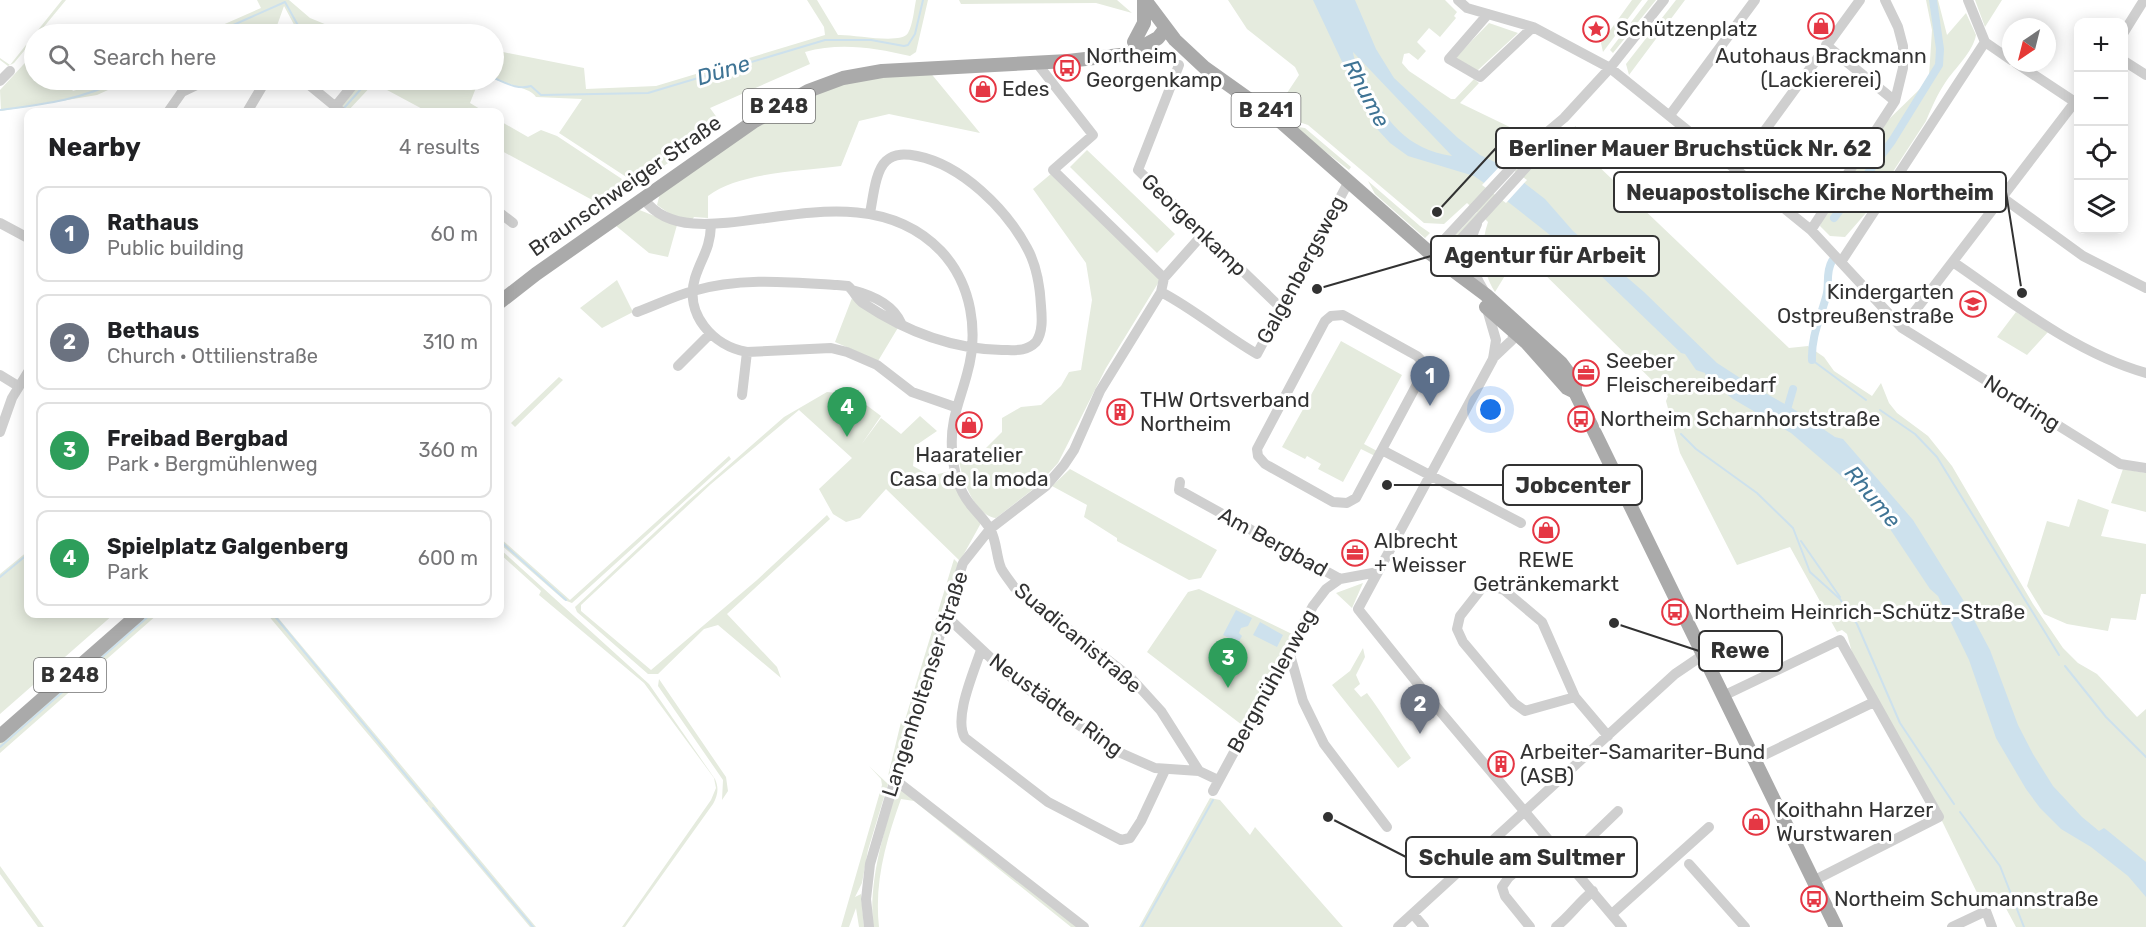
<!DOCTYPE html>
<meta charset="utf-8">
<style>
body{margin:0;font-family:Rubik,sans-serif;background:#f6f6f6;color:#202124}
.controls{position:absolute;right:18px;top:18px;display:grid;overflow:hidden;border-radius:12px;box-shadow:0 3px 15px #0003}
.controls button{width:54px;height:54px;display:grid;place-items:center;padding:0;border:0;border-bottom:2px solid #e0e0e0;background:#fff;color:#202124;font:30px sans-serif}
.compass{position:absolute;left:2002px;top:18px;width:54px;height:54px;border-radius:50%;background:#fff;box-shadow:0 3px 15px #0003;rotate:215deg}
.you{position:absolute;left:1491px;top:410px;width:21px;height:21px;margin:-15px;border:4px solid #fff;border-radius:50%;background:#1a73e8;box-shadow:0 0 0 9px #1a73e833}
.badge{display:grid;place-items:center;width:39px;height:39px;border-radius:50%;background:#e53744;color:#fff;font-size:20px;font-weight:700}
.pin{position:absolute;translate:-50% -50px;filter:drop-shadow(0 2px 3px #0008)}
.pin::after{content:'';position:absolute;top:32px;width:21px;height:18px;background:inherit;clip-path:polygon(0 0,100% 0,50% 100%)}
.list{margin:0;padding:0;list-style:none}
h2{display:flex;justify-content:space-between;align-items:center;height:78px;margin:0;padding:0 24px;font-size:26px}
h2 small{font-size:20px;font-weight:400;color:#757577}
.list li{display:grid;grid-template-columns:39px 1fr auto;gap:18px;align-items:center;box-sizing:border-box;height:96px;margin:0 12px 12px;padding:0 12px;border:2px solid #e0e0e0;border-radius:12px}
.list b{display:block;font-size:22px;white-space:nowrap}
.list p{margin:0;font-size:20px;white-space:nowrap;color:#757577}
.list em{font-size:20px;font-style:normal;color:#757577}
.icon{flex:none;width:33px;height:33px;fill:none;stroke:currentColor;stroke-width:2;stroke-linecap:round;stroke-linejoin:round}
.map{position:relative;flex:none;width:2146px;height:927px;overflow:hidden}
.search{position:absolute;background:#fff;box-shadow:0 3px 15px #0003;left:24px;top:24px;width:480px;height:66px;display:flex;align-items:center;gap:15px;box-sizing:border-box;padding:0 21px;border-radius:33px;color:#757577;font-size:22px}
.panel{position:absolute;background:#fff;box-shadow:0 3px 15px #0003;left:24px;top:108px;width:480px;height:510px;border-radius:12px}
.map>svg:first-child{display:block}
</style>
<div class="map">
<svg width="2146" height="927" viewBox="0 0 2146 927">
<rect width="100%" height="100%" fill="#fff"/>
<path fill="#e5ebde" d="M62,0h4l-28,34h-4v5l-20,24 -6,3 -8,-6v-2l10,7z
M257,0h32l21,18 39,16h-46l-5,-2 -14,-26 -10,28h-36l-4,-8 -17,8h-15l59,-26z
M807,0h10l21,35c15,-1 63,10 70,-2 5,-9 6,-23 8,-33h12l-12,52 -6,4c-35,-8 -70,-14 -105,-4l5,12 -100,44 13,18 -86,58 -78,-51 23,-34 -46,-2c-4,-9 -31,-13 -42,-18v-9l2,1 7,-19 81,16 2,21 70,-3 169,-51 -1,-8z
M959,0h158l15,13 -36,-10 -135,1z
M1228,0h217l12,12 -3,4 2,2 -16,19 -11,-9 -12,14 9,9 -8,9 -9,-7 -5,1 -2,9 7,8 42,28h4l19,-20 5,4 -19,20 58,28 30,27c16,-13 22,-9 27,-32l28,22 -10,13 196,187 19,-2 16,11 10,14 38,25 9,-13 8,20 8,10 31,23 24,30 81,138 30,44 15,15 19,11 40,43 9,-8v218h-130l-14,-26 -19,4 -41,-84 -1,-11 -13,-17 -75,-137 -6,-22 -5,-4 -5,2 -47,-85 -53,18 -57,-112 -14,-52 2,-5 -140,-138 -11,-2 -22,36c-14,-22 -15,-46 -7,-70l-8,-8 -29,32 -3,-3 29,-31 -10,-9 -23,21 -20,-1 -116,-98 -15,-5 -16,-12 22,-33 -4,-8 -48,-38z
M1632,0h10l-39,52 -2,-9z
M1648,0h8l-43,53 -3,-3z
M1676,0h9l-56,75 -3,-11z
M1926,0h12l9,35 19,-22 10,22c-3,17 -21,33 -31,48 -8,12 -13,24 -19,38l-60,92 -21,24 -15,-1 -10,-10 2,-7 65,-98 35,-34 7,-11 3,-46z
M1975,0h27l-17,27z
M1489,23l29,10 -41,38 -22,-13z
M34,53v27h31l8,11 34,-11h23l-33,15 -96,16 -1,-21z
M929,71l51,62 -91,-19 -30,7 -18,45c-39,5 -102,6 -133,30v22l-14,-1 -2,3 -19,-4 -16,-11 3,-12c44,-30 108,-84 156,-102 36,-13 75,-15 113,-20z
M363,80h116l-9,23 15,9h-57l-54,-29 -27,29 -5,-7z
M500,121l28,16 13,-7 16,6 74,49 -5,8 -19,15 -107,-58z
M1298,127l7,1 46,39 -2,3 -53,-41z
M1087,150l88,84 -18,19 -87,-86z
M1052,173l108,107 -54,88 -48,95 -22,24 -40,31c-23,-2 -38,-48 -38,-68l22,4 22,-22v-14l19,-11 20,-2 20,-19 8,-14 12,-2 11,-70 -6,-37 -53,-74z
M1368,181l52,45 10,7 -5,5 -50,-44z
M637,209l40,16 -9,32 -19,-4 -34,-28z
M1467,239l5,40 -24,-20z
M617,280l16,32 -31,16 -22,-20z
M852,298l47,28 -21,35 -43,-19z
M2016,312l32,20 -21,23 -30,-18z
M1341,341l61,34 -38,69 13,7 -2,5 -14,-7 -18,33 -25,-13 3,-5 -14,-8 -2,3 -23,-12z
M559,377l4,3 -48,47 -4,-4z
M827,392l26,3 28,21 -20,29 20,-27 20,16 19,-18 17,15 -22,15 -2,20 18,10 19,-5 31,52 -21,38 -74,-72 -26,29 -14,4 -13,-8 -14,-25 33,-31 -53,-48 -88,74 -130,121v6l70,59 106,-90 70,-65 3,4 -103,95 50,53 4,11 -63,-53 -14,4 -46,45h-10l-71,-62 -2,-5 113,-106 96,-84z
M729,456l2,3 -159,144 -8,-3 -64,-56v-6l70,62z
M1070,469l147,81 -16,28 -12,2 -72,-39v-3l-33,-21 3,-12 -35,-19z
M2123,469l23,4v39l-35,-9z
M2078,499l31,11 -8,26 45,8v50h-5l-5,26 -25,-2 -3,13 -41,-7 -23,-10 -17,-28 20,-65 22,6z
M500,549l149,135 66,95c4,9 3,16 -2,25l-88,123h-3l89,-127 5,-12 -2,-10 -70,-95 -105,-88 2,-4 -41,-37z
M28,551v63h86l-114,100v-140z
M954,559l5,5 -68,211 -3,1 13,-54 4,-2z
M1363,583l-11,25 -16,-15z
M1199,589l93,45 -50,91 -95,-73 41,-60z
M145,614h13l-158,139v-13z
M267,614h8l261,313h-6z
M1363,648l2,9 -9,18 4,9 -6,5 7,8 6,-4c16,21 28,43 44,65l-13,10 -66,-83 18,-14z
M659,679l67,98 2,14 -6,9 1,-20 -65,-94z
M869,766l19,18 -20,66 -6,33 -7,14 6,-3 3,33h-5l-3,-19 -7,19h-8l41,-142 -1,-6z
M902,788l177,139h-8l-157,-126 -13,-2c-15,42 -27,83 -22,128h-6c-4,-49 10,-90 23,-137z
M1210,798l10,2 30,35 5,-8 88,100h-204z
M0,866l44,61h-6l-38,-53z"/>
<path fill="#cde1ed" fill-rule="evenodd" d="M1313,0h42l21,49 18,29 64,60 22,17 21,10 44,34 28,32 71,61 73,71 34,22 41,23 43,29 8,2 70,81 52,83 25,47 28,75 15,29 20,32 29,31 17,14 5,-3 4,3 38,31v35l-18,-21 -37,-29 -30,-18 -21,-21 -14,-19 -30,-51 -27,-78 -31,-64 -8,-7 -44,-66 -25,-30 -70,-60 -58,-34 -26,-20 -2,-6 -9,-3 -11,-16 -4,-1 -84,-81 -113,-89 -10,-7 -66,-20 -18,-13 -12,-13 -17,-28zM1353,52l99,104c-45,-6 -68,-37 -87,-75 -5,-9 -11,-20 -12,-29z
M1236,610l16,8 -4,8 -7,2 -2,5 3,3 -4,7 -15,-8z
M1260,622l23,13 -6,12 -24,-12z"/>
<path fill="#fff" d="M1503,163l24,17 -21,23 -24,-18z"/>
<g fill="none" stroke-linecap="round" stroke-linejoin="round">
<path stroke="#cde1ed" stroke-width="2" d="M213,34l72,-32 15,27 17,5
M494,78c12,5 23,12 37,8l10,9 107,-2 177,-53h46l33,6 4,-1 7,-11 8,-34
M344,108l25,-28
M0,110c45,-6 80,-10 121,-30
M1812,360l54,40
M1880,410l35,24 22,23 122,198
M1681,434l15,15 61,44 36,35 17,44 30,27 17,25 43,99 54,81
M500,541l66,59
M1801,541l39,56
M0,577l28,-23
M273,614l154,187
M2065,666l41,51 40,40
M0,747l151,-133
M433,808l100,119
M1960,812l40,54 24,61
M1142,927l71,-127"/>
<path stroke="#cde1ed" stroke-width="8" d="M1834,218l58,-77 47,-76 1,-16 -7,-49
M1812,360c-1,-23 8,-41 14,-63 4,-12 -1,-24 6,-36
M1786,413l7,-24"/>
<path stroke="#cfcfcf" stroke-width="10" d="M1458,0l9,8 66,19 77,41 201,162 91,98 218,136 26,4
M1968,0l17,42 26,18
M1488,14l-39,45 31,18 53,-50
M2124,32l20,-32
M1826,45l69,56
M2124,61l22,14
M1036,62l57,73 -40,35 111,108
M2016,63l59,39
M1179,65l-41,105 143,138
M303,80l39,32
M0,81l10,-10
M168,112l14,-20 25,-12
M247,112l19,-32
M331,112l26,-32
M1670,115l85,-115
M1736,170l124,-170
M2003,198l80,58 63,32
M644,199c50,71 207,-42 297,52 31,33 38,81 26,123 -7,27 -17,46 -15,75 1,19 6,40 18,55 6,8 15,16 20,25 7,12 6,27 11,39 3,6 9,13 13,19l117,91 30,33 38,60
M500,213l13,10
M0,223l28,15
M1477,224c-12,24 -6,46 7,67
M711,225c-1,25 -9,31 -16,53 -11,36 18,68 52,74l84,-4 16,4 30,13 35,27 43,15
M1811,230l84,-129 8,-33v-22l-5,-19 -13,-27
M1431,254l102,-110 31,-26 46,-50 54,-68
M1440,262l101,-111 15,-22
M1841,262l144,-220
M1953,262c60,41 122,91 193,111
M852,290c20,5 41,14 49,33
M1161,292c33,17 63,43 96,62l92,-173
M1487,309l9,31 -3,19 -135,250 81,101 183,217
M637,312c19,-7 37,-16 56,-21 46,-14 97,-9 144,-6l11,1c6,5 9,13 15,17 42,28 88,46 139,47 13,0 24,2 34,-8 7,-10 6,-24 5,-36 -1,-20 -4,-40 -14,-58 -21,-39 -65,-83 -110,-92 -11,-2 -22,-3 -31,5 -11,10 -13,38 -16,52
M1343,315l74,41 6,6 1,9 -68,127 -9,5 -14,-1 -68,-38 -7,-8 -1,-7 68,-128 6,-5z
M1902,328l176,-230
M1493,358l19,-18 2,-9
M678,366l32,-32
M0,375l18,11
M742,395l5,-43
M0,432l12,-34 16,-26
M1382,450l139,73
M1180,482l-1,8 161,89 38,-7
M945,615l66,62 103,73 41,18 44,3 19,9
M981,650c-7,22 -28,68 -16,88l83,64 73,38 9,-2 11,-17 24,-51
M1289,651l14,50 21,43 63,83
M1723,696l117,-56 99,177 -126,64
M1575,697l-50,14 -11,-8 -51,-61 -6,-13 3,-13 22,-28 8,-3 14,5 38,32 33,75 33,39
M1754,760l120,-58
M894,779l190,148
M1213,791l100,-185 13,-17 14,-10
M1567,860l51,-49
M1689,864l56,63
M1413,914l11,13
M1612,914l97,-87
M869,927l-3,-28 4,-35 37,-126 56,-175 27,-34 56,-43 18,-21 10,-15 26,-59 61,-99 3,-14 39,-44
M1398,927l277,-253 28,-19
M1530,927l-25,-31 -3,-9 7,-10 43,-35
M1556,927c14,-11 23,-25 37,-36
M1952,927l34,-16 6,16"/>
<path stroke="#aaa" stroke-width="14" d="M1145,0l30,40 30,28 76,54 150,132 55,41 75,68 14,19v10l19,39 242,496
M1134,42l10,-19v-23
M500,302l36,-28 217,-152 55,-31 35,-13 39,-7 186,-10 61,-7 29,-16 7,-9
M1486,307l41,36 40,45 8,4
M0,736l139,-122"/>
</g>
<defs>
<g id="shop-ring" transform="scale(1.35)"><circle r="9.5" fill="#fff" stroke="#e53744" stroke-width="1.5"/><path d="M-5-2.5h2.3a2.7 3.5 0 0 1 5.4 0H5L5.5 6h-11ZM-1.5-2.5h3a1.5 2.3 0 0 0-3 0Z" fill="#e53744"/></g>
<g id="sight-ring" transform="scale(1.35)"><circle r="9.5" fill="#fff" stroke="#e53744" stroke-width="1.5"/><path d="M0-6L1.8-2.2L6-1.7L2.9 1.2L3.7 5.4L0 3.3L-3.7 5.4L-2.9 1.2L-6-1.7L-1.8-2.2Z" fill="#e53744"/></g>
<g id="bus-ring" transform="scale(1.35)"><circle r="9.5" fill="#fff" stroke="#e53744" stroke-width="1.5"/><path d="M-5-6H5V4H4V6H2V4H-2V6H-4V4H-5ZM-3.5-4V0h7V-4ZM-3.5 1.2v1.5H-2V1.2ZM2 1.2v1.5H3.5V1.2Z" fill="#e53744"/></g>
<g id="school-ring" transform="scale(1.35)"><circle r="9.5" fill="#fff" stroke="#e53744" stroke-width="1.5"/><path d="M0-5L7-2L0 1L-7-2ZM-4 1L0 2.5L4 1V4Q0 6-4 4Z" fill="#e53744"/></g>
<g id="office-ring" transform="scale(1.35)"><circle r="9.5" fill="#fff" stroke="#e53744" stroke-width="1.5"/><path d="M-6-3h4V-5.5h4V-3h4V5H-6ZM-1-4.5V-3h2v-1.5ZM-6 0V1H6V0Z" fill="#e53744"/></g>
<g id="building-ring" transform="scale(1.35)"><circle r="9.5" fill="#fff" stroke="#e53744" stroke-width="1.5"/><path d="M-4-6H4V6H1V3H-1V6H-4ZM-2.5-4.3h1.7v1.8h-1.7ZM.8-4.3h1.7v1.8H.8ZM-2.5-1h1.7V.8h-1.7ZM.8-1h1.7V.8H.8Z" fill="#e53744"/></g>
</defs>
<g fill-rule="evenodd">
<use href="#shop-ring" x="1821" y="26"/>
<use href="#sight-ring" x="1596" y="29"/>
<use href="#bus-ring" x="1067" y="68"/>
<use href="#shop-ring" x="983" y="89"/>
<use href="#school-ring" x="1973" y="304"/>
<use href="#office-ring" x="1586" y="373"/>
<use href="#building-ring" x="1120" y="412"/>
<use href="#bus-ring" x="1581" y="419"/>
<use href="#shop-ring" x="969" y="425"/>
<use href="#shop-ring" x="1546" y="530"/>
<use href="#office-ring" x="1355" y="553"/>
<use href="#bus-ring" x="1675" y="612"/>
<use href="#building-ring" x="1501" y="764"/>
<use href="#shop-ring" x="1756" y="822"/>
<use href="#bus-ring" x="1814" y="899"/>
</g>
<g text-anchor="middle" stroke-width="6" stroke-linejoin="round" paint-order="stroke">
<g fill="#fff" stroke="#707070" stroke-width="1.5">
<rect x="743" y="89" width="72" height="34" rx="4.5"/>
<rect x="1231.5" y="93" width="69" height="34" rx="4.5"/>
<rect x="34" y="658" width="72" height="34" rx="4.5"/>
</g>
<g font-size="20" font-weight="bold" fill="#323232">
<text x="779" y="113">B 248</text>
<text x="1266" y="117">B 241</text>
<text x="70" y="682">B 248</text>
</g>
<g font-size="21" fill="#323232" stroke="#fff" text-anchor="start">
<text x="1616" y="36">Schützenplatz</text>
<text x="1086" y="63">Northeim<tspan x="1086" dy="24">Georgenkamp</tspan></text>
<text x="1821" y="63" text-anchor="middle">Autohaus Brackmann<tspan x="1821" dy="24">(Lackiererei)</tspan></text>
<text x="1002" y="96">Edes</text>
<text x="1954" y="299" text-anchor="end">Kindergarten<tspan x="1954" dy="24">Ostpreußenstraße</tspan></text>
<text x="1606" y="368">Seeber<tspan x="1606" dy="24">Fleischereibedarf</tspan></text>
<text x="1140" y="407">THW Ortsverband<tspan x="1140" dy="24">Northeim</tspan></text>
<text x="1600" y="426">Northeim Scharnhorststraße</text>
<text x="969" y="462" text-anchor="middle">Haaratelier<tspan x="969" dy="24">Casa de la moda</tspan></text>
<text x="1374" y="548">Albrecht<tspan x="1374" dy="24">+ Weisser</tspan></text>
<text x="1546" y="567" text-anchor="middle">REWE<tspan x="1546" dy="24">Getränkemarkt</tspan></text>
<text x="1694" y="619">Northeim Heinrich-Schütz-Straße</text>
<text x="1520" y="759">Arbeiter-Samariter-Bund<tspan x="1520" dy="24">(ASB)</tspan></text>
<text x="1776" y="817">Koithahn Harzer<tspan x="1776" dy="24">Wurstwaren</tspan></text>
<text x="1834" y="906">Northeim Schumannstraße</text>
</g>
<g font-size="21" fill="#323232" stroke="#fff">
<text transform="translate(625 186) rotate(-35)" y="7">Braunschweiger Straße</text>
<text transform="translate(1194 225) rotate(44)" y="7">Georgenkamp</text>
<text transform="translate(1301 270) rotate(-62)" y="7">Galgenbergsweg</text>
<text transform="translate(2022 403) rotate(32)" y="7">Nordring</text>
<text transform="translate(1273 542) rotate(29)" y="7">Am Bergbad</text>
<text transform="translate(1078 638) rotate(40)" y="7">Suadicanistraße</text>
<text transform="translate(1272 681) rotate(-61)" y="7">Bergmühlenweg</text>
<text transform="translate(925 684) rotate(-72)" y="7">Langenholtenser Straße</text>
<text transform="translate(1056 705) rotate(36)" y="7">Neustädter Ring</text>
</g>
<g font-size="22" font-style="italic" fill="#3f7495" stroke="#fff">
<text transform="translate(723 70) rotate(-17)" y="8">Düne</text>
<text transform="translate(1367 93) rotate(62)" y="8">Rhume</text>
<text transform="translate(1873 496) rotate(50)" y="8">Rhume</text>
</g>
</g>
<path fill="none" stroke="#323232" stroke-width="2" d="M1437 212L1496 148M2022 293L2006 192M1317 289L1431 256M1387 485L1503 485M1614 623L1699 651M1328 817L1406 857"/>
<g fill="#323232" stroke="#fff" stroke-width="2">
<circle cx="1437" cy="212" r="6"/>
<circle cx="2022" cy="293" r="6"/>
<circle cx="1317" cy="289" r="6"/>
<circle cx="1387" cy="485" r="6"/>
<circle cx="1614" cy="623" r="6"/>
<circle cx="1328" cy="817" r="6"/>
</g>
<g fill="#fff" stroke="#323232" stroke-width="2">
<rect x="1496" y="128" width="388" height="40" rx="6"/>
<rect x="1614" y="172" width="392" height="40" rx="6"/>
<rect x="1431" y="236" width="228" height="40" rx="6"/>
<rect x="1503" y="465" width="139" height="40" rx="6"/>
<rect x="1699" y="631" width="83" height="40" rx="6"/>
<rect x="1406" y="837" width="231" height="40" rx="6"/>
</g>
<g font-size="22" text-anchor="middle" font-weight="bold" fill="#323232">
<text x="1690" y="156">Berliner Mauer Bruchstück Nr. 62</text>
<text x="1810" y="200">Neuapostolische Kirche Northeim</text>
<text x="1545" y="263">Agentur für Arbeit</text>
<text x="1573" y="493">Jobcenter</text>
<text x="1740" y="658">Rewe</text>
<text x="1522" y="865">Schule am Sultmer</text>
</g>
</svg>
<div class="controls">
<button>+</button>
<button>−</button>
<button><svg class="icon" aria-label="locate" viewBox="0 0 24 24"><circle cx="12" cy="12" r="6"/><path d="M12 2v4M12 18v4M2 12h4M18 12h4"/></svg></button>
<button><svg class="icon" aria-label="layers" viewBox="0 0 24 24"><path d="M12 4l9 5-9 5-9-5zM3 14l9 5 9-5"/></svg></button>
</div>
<svg class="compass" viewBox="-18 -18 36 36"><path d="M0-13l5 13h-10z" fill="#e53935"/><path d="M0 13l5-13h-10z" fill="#757577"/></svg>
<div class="you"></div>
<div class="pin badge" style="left:1430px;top:406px;background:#5c6f8a">1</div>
<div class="pin badge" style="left:1420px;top:734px;background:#6b7280">2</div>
<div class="pin badge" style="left:1228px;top:688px;background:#2e9e5b">3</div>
<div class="pin badge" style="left:847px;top:437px;background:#2e9e5b">4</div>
<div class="search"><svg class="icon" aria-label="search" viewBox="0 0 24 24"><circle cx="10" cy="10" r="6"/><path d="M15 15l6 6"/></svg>Search here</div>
<section class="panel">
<h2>Nearby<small>4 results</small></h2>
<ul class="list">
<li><span class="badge" style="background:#5c6f8a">1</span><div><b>Rathaus</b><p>Public building</p></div><em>60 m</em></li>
<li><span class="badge" style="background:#6b7280">2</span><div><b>Bethaus</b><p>Church · Ottilienstraße</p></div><em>310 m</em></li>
<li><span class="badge" style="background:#2e9e5b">3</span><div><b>Freibad Bergbad</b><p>Park · Bergmühlenweg</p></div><em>360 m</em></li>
<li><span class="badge" style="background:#2e9e5b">4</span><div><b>Spielplatz Galgenberg</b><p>Park</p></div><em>600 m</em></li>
</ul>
</section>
</div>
